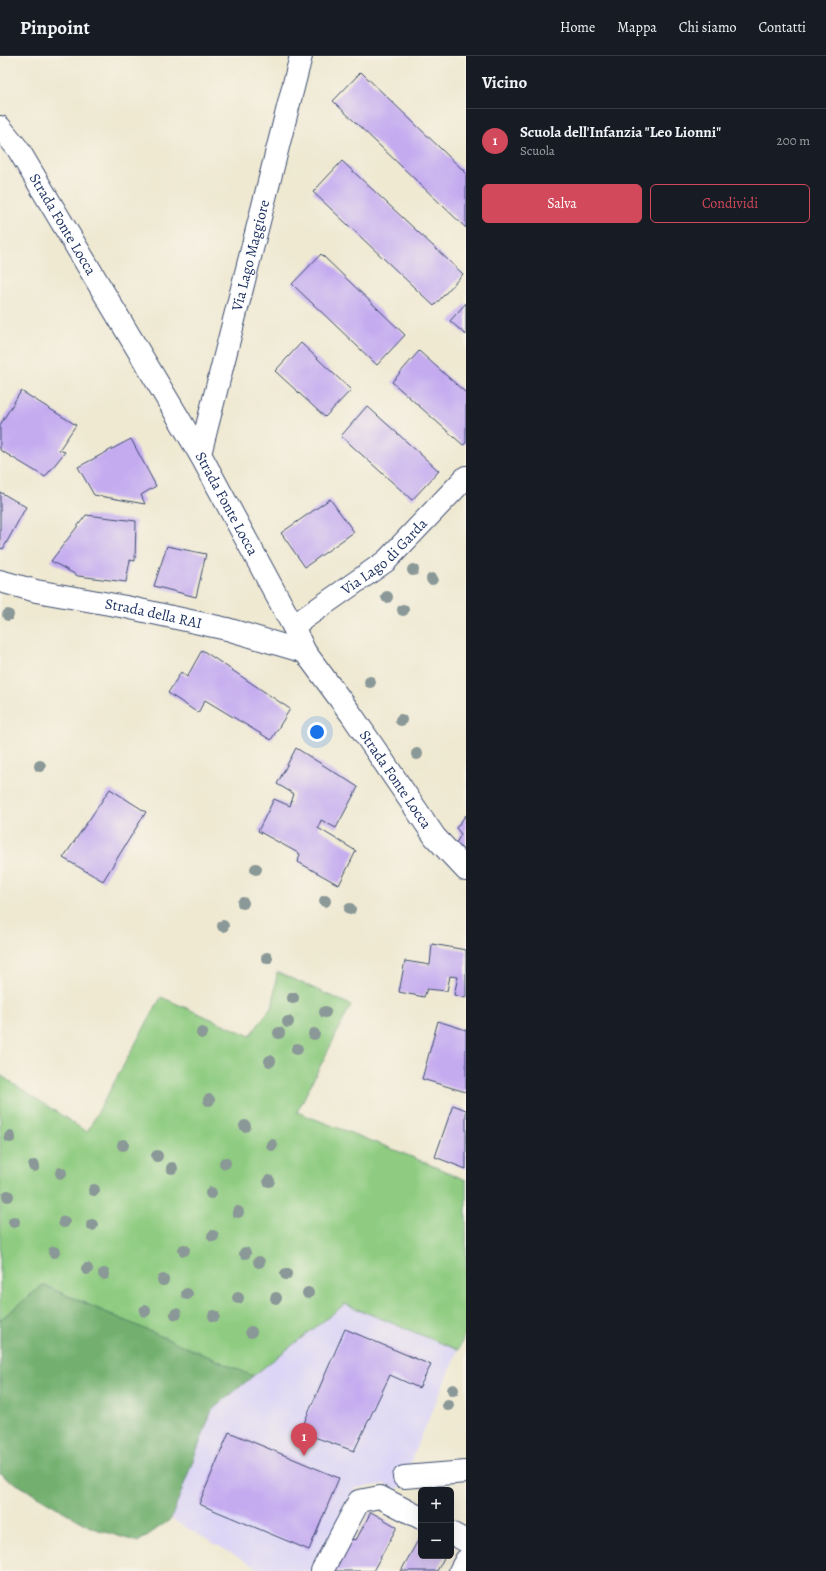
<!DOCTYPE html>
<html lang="it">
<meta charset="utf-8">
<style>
body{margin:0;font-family:Alegreya,serif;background:#242831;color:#f1f3f6}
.controls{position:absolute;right:12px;bottom:12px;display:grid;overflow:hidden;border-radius:6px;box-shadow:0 4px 16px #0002}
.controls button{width:36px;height:36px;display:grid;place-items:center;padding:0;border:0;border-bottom:1px solid #363941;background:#171b24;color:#f1f3f6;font:20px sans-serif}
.you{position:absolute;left:317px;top:676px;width:14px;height:14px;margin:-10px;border:3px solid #fff;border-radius:50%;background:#1a73e8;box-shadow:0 0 0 6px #1a73e833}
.badge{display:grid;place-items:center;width:26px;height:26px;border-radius:50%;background:#d1495b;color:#fff;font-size:13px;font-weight:700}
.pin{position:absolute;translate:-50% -33px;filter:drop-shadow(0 1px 2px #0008)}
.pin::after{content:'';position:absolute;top:21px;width:14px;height:12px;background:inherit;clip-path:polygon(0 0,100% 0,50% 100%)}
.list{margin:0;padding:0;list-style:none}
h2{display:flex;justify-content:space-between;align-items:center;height:52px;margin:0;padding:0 16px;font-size:17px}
h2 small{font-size:13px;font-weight:400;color:#9ea1a6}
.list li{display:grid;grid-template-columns:26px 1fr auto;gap:12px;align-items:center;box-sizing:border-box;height:64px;padding:0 16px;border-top:1px solid #363941}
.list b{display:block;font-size:15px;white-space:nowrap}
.list p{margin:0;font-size:13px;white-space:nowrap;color:#9ea1a6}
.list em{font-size:13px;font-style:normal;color:#9ea1a6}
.actions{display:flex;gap:8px;padding:12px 16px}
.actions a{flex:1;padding:9px 0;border:1px solid #d1495b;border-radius:6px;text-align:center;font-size:14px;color:#d1495b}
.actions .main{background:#d1495b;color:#fff}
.map{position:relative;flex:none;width:466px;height:1515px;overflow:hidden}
header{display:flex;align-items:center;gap:24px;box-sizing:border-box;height:56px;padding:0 20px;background:#171b24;border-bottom:1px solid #363941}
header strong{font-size:19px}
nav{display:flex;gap:22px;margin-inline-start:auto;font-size:14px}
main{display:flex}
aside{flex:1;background:#171b24}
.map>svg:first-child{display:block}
</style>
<header>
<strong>Pinpoint</strong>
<nav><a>Home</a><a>Mappa</a><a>Chi siamo</a><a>Contatti</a></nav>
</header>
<main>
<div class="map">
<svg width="466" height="1515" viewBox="0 0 466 1515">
<rect width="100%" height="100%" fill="#f7f3e8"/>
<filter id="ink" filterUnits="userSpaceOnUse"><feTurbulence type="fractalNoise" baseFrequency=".025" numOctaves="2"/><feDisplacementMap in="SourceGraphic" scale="8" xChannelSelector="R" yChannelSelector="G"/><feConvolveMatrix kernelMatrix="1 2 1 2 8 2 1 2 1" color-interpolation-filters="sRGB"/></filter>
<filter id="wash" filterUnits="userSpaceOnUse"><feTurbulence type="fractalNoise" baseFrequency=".012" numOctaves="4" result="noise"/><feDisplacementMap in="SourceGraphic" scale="16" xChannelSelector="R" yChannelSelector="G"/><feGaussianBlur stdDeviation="0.9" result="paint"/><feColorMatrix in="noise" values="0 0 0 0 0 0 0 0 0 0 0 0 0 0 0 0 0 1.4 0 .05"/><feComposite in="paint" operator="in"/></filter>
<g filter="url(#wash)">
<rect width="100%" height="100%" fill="#efe9d2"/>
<path fill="#dcd5f6" d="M345,1248l113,46 -59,139 -14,-5 -29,4 -41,83h-52l-92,-52 41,-109 74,-62z"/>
<path fill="#8fcc81" stroke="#557e70" d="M277,916l74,33 -54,107 103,40 66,28v152l-8,18 -113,-46 -92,72 -210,-91 -43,35v-245l87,57 74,-135 89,39 23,-31z"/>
<path fill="#73b06f" stroke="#477066" d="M43,1229l210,91 -41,34 -41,109 -33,23 -46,-14 -89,-52 -3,-3v-153z"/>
<g id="blocks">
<path fill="#c4abf0" d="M361,16l105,101v55l-133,-127z
M342,105l121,113 -29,32 -121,-114z
M321,198l84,81 -28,30 -85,-81z
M466,247v32l-16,-14z
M301,287l50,47 -26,27 -50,-46z
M419,295l47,42v50l-3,2 -71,-63z
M21,335l55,34 -17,25 6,2 -20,25 -45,-27v-25z
M367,350l72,65 -27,29 -71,-64z
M131,383l25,47 -15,9 4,9 -51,-9 -16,-28z
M0,436l26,15 -23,42 -3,-1z
M330,443l24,33 -49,35 -24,-34z
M86,459l50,6 -1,40 -5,-1 -4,22 -48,-6 -27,-15z
M167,490l39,8 -10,43 -42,-11z
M202,594l88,59 -19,31 -66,-40 -7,13 -30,-20 13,-21 6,5z
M296,692l62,39 -22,41 -15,-8 -3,8 38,23 -17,34 -41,-23 2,-8 -42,-23 16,-32 16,7 4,-12 -17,-10z
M110,733l36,23 -43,69 -40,-23z
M466,759v42l-13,-8 8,-15 -5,-6z
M432,888l34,6v48l-12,-3 4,-18 -8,-1 -3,15 -20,-2 -3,8 -25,-5 6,-31 25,4z
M438,965l28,9v62l-44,-13z
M453,1049l13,5v59l-31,-12z
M345,1273l86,36 -12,23 -29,-13 -36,76 -54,-19z
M229,1376l110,46 -30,72 -110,-46z
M371,1456l26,15 -24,44h-40l17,-32 6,1z
M421,1479v21h24l-8,15h-36z"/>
</g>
</g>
<g filter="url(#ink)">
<use href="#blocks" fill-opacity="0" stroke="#3b4b6f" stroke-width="1"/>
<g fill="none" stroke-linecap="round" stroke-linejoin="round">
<g stroke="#3b4b6f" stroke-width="24">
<g id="minor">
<path id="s1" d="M0,71l18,22 182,305 93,172 12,26 46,62 84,123 31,33"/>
<path id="s2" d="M200,398l101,-398"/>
<path id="s3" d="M0,525l36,10 90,16 101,22 78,23"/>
<path id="s4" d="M293,570l93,-65 80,-84"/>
<path d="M404,1421l62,-5"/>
<path d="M451,1477l15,8"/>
<path d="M322,1515l37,-70 21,-4 41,21"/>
<path d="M460,1515l6,-11"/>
</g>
</g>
<use href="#minor" stroke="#fff" stroke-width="22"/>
</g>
<g fill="#8a9897">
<circle cx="413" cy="514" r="6"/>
<circle cx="432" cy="523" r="6"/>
<circle cx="387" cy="541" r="6"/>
<circle cx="403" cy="554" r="6"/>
<circle cx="8" cy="559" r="6"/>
<circle cx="370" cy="626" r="6"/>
<circle cx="401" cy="664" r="6"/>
<circle cx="417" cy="698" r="6"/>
<circle cx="40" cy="710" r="6"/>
<circle cx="256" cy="813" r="6"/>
<circle cx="325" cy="845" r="6"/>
<circle cx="243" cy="847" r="6"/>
<circle cx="350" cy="853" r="6"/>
<circle cx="223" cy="870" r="6"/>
<circle cx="267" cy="902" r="6"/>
<circle cx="293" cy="942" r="6"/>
<circle cx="325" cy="956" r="6"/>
<circle cx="288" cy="966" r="6"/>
<circle cx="202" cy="977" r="6"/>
<circle cx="279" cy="977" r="6"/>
<circle cx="314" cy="978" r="6"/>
<circle cx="297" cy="993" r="6"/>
<circle cx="270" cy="1005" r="6"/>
<circle cx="209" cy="1044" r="6"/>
<circle cx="245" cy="1070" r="6"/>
<circle cx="10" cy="1081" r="6"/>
<circle cx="123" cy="1089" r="6"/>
<circle cx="272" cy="1089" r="6"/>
<circle cx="157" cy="1100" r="6"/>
<circle cx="225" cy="1107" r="6"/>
<circle cx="34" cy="1110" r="6"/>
<circle cx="172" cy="1112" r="6"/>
<circle cx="61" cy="1117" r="6"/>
<circle cx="269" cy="1125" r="6"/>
<circle cx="94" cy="1134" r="6"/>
<circle cx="211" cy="1137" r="6"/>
<circle cx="8" cy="1140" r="6"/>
<circle cx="238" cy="1156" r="6"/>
<circle cx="14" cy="1166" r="6"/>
<circle cx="64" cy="1166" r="6"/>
<circle cx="92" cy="1169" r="6"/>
<circle cx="213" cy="1180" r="6"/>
<circle cx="184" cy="1194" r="6"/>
<circle cx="54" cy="1196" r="6"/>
<circle cx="245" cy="1197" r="6"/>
<circle cx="259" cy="1206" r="6"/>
<circle cx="87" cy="1213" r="6"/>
<circle cx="104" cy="1218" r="6"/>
<circle cx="286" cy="1218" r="6"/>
<circle cx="163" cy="1224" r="6"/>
<circle cx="308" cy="1237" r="6"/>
<circle cx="187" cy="1238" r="6"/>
<circle cx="238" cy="1242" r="6"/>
<circle cx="276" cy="1242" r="6"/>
<circle cx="145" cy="1255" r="6"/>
<circle cx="176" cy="1258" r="6"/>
<circle cx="214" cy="1260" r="6"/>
<circle cx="251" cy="1276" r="6"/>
<circle cx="453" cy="1334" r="6"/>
<circle cx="448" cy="1349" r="6"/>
</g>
</g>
<g text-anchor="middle" stroke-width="3" stroke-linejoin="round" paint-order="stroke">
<g font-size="15" fill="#1b2f5e" stroke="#f7f3e8">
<text dy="5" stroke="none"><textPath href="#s1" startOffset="116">Strada Fonte Locca</textPath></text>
<text dy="5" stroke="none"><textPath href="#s2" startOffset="205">Via Lago Maggiore</textPath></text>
<text dy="5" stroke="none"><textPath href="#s1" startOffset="440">Strada Fonte Locca</textPath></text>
<text dy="5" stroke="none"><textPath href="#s4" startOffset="115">Via Lago di Garda</textPath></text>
<text dy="5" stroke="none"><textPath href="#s3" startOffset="157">Strada della RAI</textPath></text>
<text dy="5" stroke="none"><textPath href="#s1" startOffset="764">Strada Fonte Locca</textPath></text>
</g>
</g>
</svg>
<div class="controls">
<button>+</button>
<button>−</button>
</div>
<div class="you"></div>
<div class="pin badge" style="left:304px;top:1400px">1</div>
</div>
<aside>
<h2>Vicino<small></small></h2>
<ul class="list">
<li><span class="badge">1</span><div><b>Scuola dell'Infanzia &quot;Leo Lionni&quot;</b><p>Scuola</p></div><em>200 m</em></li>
</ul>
<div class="actions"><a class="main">Salva</a><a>Condividi</a></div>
</aside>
</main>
